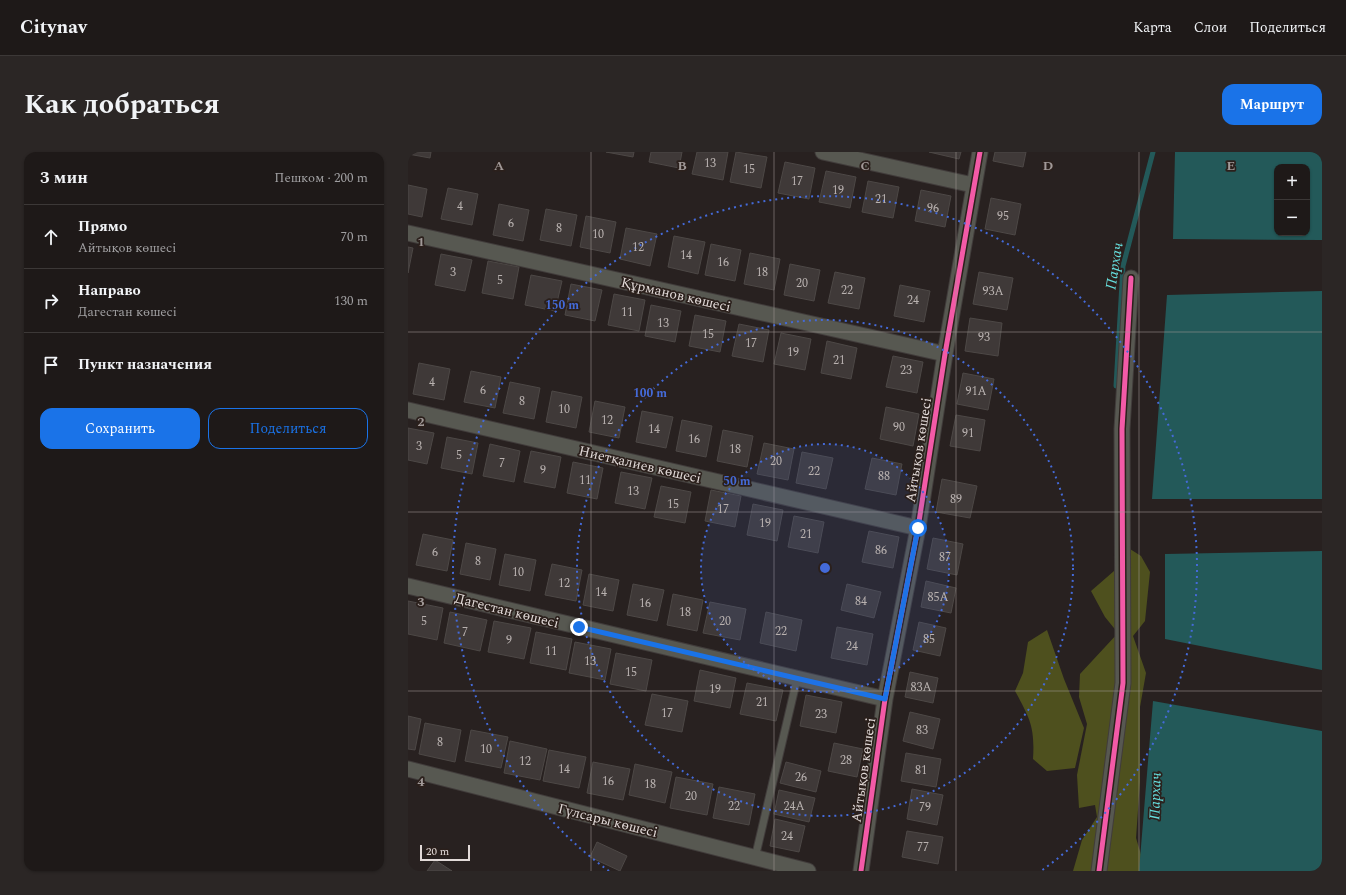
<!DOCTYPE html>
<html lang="ru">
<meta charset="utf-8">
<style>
body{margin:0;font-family:Spectral,serif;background:#2b2625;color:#f1f3f6}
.controls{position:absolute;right:12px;top:12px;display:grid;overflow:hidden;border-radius:8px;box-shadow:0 1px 3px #0004}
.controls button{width:36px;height:36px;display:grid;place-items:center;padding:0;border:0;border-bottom:1px solid #3c3837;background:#1e1918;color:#f1f3f6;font:20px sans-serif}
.scale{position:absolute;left:12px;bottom:10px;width:50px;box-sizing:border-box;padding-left:4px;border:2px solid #e2dad8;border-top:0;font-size:11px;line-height:14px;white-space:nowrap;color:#e2dad8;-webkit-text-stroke:3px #2b201c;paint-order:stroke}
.stop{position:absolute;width:12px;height:12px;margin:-9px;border:3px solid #1a73e8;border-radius:50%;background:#fff}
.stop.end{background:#1a73e8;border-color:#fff;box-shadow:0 1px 4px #0008}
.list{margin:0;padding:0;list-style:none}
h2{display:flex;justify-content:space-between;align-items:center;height:52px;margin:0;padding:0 16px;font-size:17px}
h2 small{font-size:13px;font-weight:400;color:#a1a0a2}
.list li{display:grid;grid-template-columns:26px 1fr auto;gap:12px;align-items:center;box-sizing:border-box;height:64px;padding:0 16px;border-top:1px solid #3c3837}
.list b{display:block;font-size:15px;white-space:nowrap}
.list p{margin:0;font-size:13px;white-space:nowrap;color:#a1a0a2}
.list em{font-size:13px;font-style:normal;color:#a1a0a2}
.actions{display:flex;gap:8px;padding:12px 16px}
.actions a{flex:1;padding:9px 0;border:1px solid #1a73e8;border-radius:12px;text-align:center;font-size:14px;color:#1a73e8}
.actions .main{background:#1a73e8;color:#fff}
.icon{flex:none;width:22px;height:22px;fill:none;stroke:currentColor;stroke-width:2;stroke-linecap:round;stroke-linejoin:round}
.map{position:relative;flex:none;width:914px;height:719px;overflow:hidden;border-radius:12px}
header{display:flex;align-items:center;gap:24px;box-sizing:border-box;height:56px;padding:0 20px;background:#1e1918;border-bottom:1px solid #3c3837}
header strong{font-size:19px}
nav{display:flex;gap:22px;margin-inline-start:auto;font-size:14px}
.intro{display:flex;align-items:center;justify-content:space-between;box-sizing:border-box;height:96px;padding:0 24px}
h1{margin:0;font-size:28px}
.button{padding:10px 18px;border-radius:12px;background:#1a73e8;color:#fff;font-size:14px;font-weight:700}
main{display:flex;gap:24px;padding:0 24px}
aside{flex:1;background:#1e1918;border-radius:12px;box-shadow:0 1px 3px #0004}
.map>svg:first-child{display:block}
</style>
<header>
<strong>Citynav</strong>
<nav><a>Карта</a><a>Слои</a><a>Поделиться</a></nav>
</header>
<div class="intro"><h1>Как добраться</h1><a class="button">Маршрут</a></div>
<main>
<aside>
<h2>3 мин<small>Пешком · 200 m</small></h2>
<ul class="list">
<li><svg class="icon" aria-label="ahead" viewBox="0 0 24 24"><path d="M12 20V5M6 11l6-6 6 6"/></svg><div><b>Прямо</b><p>Айтықов көшесі</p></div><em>70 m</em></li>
<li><svg class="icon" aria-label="right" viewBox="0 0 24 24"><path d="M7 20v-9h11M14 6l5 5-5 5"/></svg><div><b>Направо</b><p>Дагестан көшесі</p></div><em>130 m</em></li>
<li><svg class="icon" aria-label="arrive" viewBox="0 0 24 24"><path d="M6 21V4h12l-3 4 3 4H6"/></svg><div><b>Пункт назначения</b></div></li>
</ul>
<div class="actions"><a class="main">Сохранить</a><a>Поделиться</a></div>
</aside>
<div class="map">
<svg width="914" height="719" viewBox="0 0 914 719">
<rect width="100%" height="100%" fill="#282120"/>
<path fill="#4e501e" d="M722,397l11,7 9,16 -5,49 -12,15 13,37 -6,34v75l-4,56 10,33h-73l9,-31 15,-23 -2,-12 -16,3 -2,-33 10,-51 -8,-27 1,-23 38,-41 -13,-16 -14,-26 23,-20z
M639,478l17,49 20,49 -9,40 -28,3 -14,-12c2,-32 -3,-40 -18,-68l8,-18 5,-31z"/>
<path fill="#235959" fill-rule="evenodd" d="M767,0h147v88l-149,-1zM869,15h30v66h-30z
M914,139v208h-170l15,-204z
M914,399v119l-157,-31v-85z
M745,549l169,30v140h-183z"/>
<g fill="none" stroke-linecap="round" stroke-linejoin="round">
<path stroke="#235959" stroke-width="5" d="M708,234l7,-120 30,-114"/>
</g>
<path fill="#3f3938" stroke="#4d4846" d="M0,0h23l-1,6 -22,-4z
M198,0h28l-1,5z
M243,0h31l-3,16 -30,-6z
M289,0h31l-5,28 -31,-6z
M328,0l31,5 -6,31 -31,-6z
M521,0h32l-2,7z
M587,0h31l-3,15 -30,-6z
M377,10l30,6 -6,31 -31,-6z
M418,19l30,6 -6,31 -31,-6z
M460,29l31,6 -6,31 -31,-6z
M0,33l19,4 -5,28 -14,-3z
M40,36l30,6 -6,31 -31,-6z
M513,38l30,6 -6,31 -30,-6z
M583,46l30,6 -6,31 -30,-6z
M91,52l30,6 -6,31 -30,-6z
M138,57l31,6 -6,31 -31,-6z
M178,64l30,6 -6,31 -30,-6z
M218,76l31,6 -7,32 -30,-7z
M266,84l31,6 -7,32 -30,-7z
M303,92l30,6 -6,31 -30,-6z
M0,95l5,1 -5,25z
M342,101l30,6 -6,31 -30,-6z
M33,102l31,6 -7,31 -30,-6z
M80,109l31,6 -6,32 -31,-6z
M382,112l30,6 -6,31 -30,-6z
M427,120l30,6 -6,31 -31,-6z
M571,120l34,6 -6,32 -34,-6z
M123,123l31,6 -7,30 -30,-6z
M163,132l31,6 -7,31 -30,-6z
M492,133l30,6 -6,31 -30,-6z
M206,142l31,6 -6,31 -31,-6z
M243,153l30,6 -6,31 -30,-6z
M287,163l31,6 -6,31 -31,-6z
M562,166l32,5 -4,33 -33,-5z
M331,172l30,6 -6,32 -31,-6z
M373,181l30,6 -6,31 -31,-6z
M419,189l30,7 -6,31 -30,-6z
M485,204l30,6 -6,31 -31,-6z
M11,211l31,6 -6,31 -31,-6z
M63,219l30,6 -6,31 -31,-6z
M555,221l31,6 -6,31 -31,-6z
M102,230l30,6 -6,31 -31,-6z
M144,239l30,6 -6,31 -30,-6z
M187,249l30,6 -6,31 -30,-6z
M478,255l33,7 -6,32 -33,-7z
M234,259l31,6 -7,31 -30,-6z
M548,263l29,5 -5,31 -30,-5z
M274,268l30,6 -6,31 -30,-6z
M0,276l26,5 -7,31 -19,-4z
M315,278l30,6 -6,31 -30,-6z
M39,285l31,6 -6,31 -31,-6z
M356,291l30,6 -6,31 -31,-6z
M82,292l30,7 -6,31 -31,-6z
M123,299l30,6 -6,31 -31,-6z
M394,300l31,6 -7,31 -30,-6z
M464,306l30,6 -6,31 -31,-6z
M165,310l30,6 -6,31 -30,-6z
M213,320l31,6 -7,31 -30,-6z
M534,327l35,7 -7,32 -34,-6z
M253,334l30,6 -6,31 -31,-6z
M303,338l30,6 -6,31 -30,-6z
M345,352l30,6 -6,31 -30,-6z
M386,364l30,6 -6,31 -30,-6z
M461,379l30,6 -6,31 -31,-6z
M15,382l30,6 -6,31 -31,-6z
M525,386l30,6 -6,31 -30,-6z
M58,391l30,6 -6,31 -30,-6z
M97,402l31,6 -6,31 -31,-6z
M144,412l30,6 -6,31 -31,-6z
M181,422l30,6 -6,31 -30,-6z
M518,429l30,7 -5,25 -30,-6z
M225,432l31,6 -7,31 -30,-6z
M439,432l34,8 -7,26 -33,-8z
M265,442l30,6 -6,31 -30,-6z
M0,449l35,7 -6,32 -29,-6z
M302,450l36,7 -6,31 -37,-7z
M42,460l37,8 -7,31 -36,-8z
M358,460l36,8 -6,31 -36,-8z
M86,469l37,7 -7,31 -36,-7z
M511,470l27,6 -6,28 -27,-6z
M429,475l36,7 -6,31 -36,-7z
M128,480l36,7 -6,31 -36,-7z
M167,490l36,7 -6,31 -36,-7z
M208,501l36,7 -6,31 -36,-7z
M292,518l36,8 -6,30 -36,-7z
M502,520l28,6 -5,25 -28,-6z
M339,531l36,7 -7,31 -36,-7z
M244,542l36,7 -6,31 -37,-7z
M398,543l36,7 -6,31 -36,-7z
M502,560l30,7 -7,30 -30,-8z
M0,564l13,3 -6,31 -7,-1z
M17,571l36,7 -6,32 -36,-8z
M63,578l37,7 -7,31 -36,-7z
M102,589l37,8 -7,31 -36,-7z
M426,591l29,6 -6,28 -29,-6z
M141,598l37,7 -7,31 -36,-7z
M498,601l35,6 -5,28 -35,-6z
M185,610l37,7 -7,31 -36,-7z
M378,610l35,9 -5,21 -36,-9z
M227,612l37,8 -7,31 -36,-8z
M268,625l37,7 -6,31 -37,-7z
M311,635l36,7 -6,31 -36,-7z
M504,637l31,6 -6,30 -30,-6z
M371,638l36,8 -6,24 -35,-8z
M367,667l30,7 -6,26 -29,-6z
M499,679l36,6 -5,27 -36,-7z
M189,690l30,14 -7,15 -30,-14z
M27,708l17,11h-25z"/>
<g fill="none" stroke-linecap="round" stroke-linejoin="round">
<g stroke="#413c3b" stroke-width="9">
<path id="service" d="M347,706l42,-179"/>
</g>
<g stroke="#413c3b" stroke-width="17">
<path id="minor" d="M415,0l150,33
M0,81l537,121
M0,258l510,118
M0,434l477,113
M0,617l400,102
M453,719l24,-172 33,-171 27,-174 35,-202
M691,719l24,-188 -1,-254 9,-151"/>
</g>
<use href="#service" stroke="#575851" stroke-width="7"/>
<use href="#minor" stroke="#575851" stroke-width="15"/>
<g stroke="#2b201c" stroke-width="8">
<path id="cycleway" d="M453,719l24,-172 33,-171 27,-174 35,-202
M691,719l24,-188 -1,-254 9,-151"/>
</g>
<use href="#cycleway" stroke="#f35aa7" stroke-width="5"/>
</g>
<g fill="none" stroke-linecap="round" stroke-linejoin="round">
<path stroke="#1a73e8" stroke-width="5" d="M171,475l306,72 33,-171"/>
</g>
<path fill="none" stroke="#a19998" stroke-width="1" stroke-opacity="0.55" d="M183,0v719M366,0v719M548,0v719M731,0v719M0,180h914M0,360h914M0,539h914"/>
<circle cx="417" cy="416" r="124" fill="#446ad8" fill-opacity=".12"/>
<g fill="none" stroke="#446ad8" stroke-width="2" stroke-dasharray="2 4">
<circle cx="417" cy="416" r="124"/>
<circle cx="417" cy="416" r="248"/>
<path d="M201 719A372 372 0 1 1 633 719"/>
</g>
<g text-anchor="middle" stroke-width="3.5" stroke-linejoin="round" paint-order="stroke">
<g font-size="12" fill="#b9b2b0">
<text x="302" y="15">13</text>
<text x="341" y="21">15</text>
<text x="389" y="33">17</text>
<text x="430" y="42">19</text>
<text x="473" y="51">21</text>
<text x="52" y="58">4</text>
<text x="525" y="60">96</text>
<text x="595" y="68">95</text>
<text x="103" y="75">6</text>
<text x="151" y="80">8</text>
<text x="190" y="86">10</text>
<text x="230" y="99">12</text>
<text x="278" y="107">14</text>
<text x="315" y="114">16</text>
<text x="45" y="124">3</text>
<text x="354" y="124">18</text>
<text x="92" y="132">5</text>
<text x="394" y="135">20</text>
<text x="439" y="142">22</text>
<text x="585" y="143">93А</text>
<text x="505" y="152">24</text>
<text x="219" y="164">11</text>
<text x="255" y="175">13</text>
<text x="300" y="186">15</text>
<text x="576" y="189">93</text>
<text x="343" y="195">17</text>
<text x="385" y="204">19</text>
<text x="431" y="212">21</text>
<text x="498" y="222">23</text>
<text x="24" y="234">4</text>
<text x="75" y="242">6</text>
<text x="568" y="243">91А</text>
<text x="114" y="253">8</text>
<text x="156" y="261">10</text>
<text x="199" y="272">12</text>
<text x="491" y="279">90</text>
<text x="246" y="281">14</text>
<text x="560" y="285">91</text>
<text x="286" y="291">16</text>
<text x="11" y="298">3</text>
<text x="327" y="301">18</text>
<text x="51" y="307">5</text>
<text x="368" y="313">20</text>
<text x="94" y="315">7</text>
<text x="135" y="322">9</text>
<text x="406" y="323">22</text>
<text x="476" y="328">88</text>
<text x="177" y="332">11</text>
<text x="225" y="343">13</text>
<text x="548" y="351">89</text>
<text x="265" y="356">15</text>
<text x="315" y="361">17</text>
<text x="357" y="375">19</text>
<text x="398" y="386">21</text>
<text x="473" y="402">86</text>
<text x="27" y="404">6</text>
<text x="537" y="409">87</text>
<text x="70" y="413">8</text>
<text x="110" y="424">10</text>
<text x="156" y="435">12</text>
<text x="193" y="444">14</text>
<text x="530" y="449">85А</text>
<text x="453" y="453">84</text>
<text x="237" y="455">16</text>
<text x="277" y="464">18</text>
<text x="16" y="473">5</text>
<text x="317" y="473">20</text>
<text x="373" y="483">22</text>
<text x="57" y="484">7</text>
<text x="521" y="491">85</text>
<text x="101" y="492">9</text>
<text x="444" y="498">24</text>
<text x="143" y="503">11</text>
<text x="182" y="513">13</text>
<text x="223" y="524">15</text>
<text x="513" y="539">83А</text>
<text x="307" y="541">19</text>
<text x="354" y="554">21</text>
<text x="259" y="565">17</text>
<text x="413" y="566">23</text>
<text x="514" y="582">83</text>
<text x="32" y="594">8</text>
<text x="78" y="601">10</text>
<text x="438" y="612">28</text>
<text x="117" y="613">12</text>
<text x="156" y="621">14</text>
<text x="513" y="622">81</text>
<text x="393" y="629">26</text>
<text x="200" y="633">16</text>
<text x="242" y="636">18</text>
<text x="283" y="648">20</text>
<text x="326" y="658">22</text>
<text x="386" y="658">24А</text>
<text x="517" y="659">79</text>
<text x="379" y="688">24</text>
<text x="515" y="699">77</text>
</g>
<g font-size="14" fill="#e2dad8" stroke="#2b201c">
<text transform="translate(268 142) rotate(13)" y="5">Құрманов көшесі</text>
<text transform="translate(510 298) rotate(-81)" y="5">Айтықов көшесі</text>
<text transform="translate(232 312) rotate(13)" y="5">Ниетқалиев көшесі</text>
<text transform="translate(99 458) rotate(14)" y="5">Дагестан көшесі</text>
<text transform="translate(455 618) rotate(-82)" y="5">Айтықов көшесі</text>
<text transform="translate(200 668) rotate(14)" y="5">Гүлсары көшесі</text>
</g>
<g font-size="15" font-style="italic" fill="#65dddd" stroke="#2b201c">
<text transform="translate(706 114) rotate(-81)" y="5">Пархач</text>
<text transform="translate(747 644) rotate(-88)" y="5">Пархач</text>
</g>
</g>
<g font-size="13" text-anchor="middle" font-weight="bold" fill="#a19998" stroke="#2b201c" stroke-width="3.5" stroke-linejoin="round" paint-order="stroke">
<text x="91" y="18">A</text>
<text x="274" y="18">B</text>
<text x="457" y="18">C</text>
<text x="640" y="18">D</text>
<text x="823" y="18">E</text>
<text x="13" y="94">1</text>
<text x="13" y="274">2</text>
<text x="13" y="454">3</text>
<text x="13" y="634">4</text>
</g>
<circle cx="417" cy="416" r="6" fill="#446ad8" stroke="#2b201c" stroke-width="2"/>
<g font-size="12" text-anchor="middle" font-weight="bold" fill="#446ad8" stroke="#2b201c" stroke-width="3.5" stroke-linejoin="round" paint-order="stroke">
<text x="154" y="157">150 m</text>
<text x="242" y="245">100 m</text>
<text x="329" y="333">50 m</text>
</g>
</svg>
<div class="controls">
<button>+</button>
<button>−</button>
</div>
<div class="scale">20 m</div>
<div class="stop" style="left:510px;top:376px"></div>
<div class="stop end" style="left:171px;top:475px"></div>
</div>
</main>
